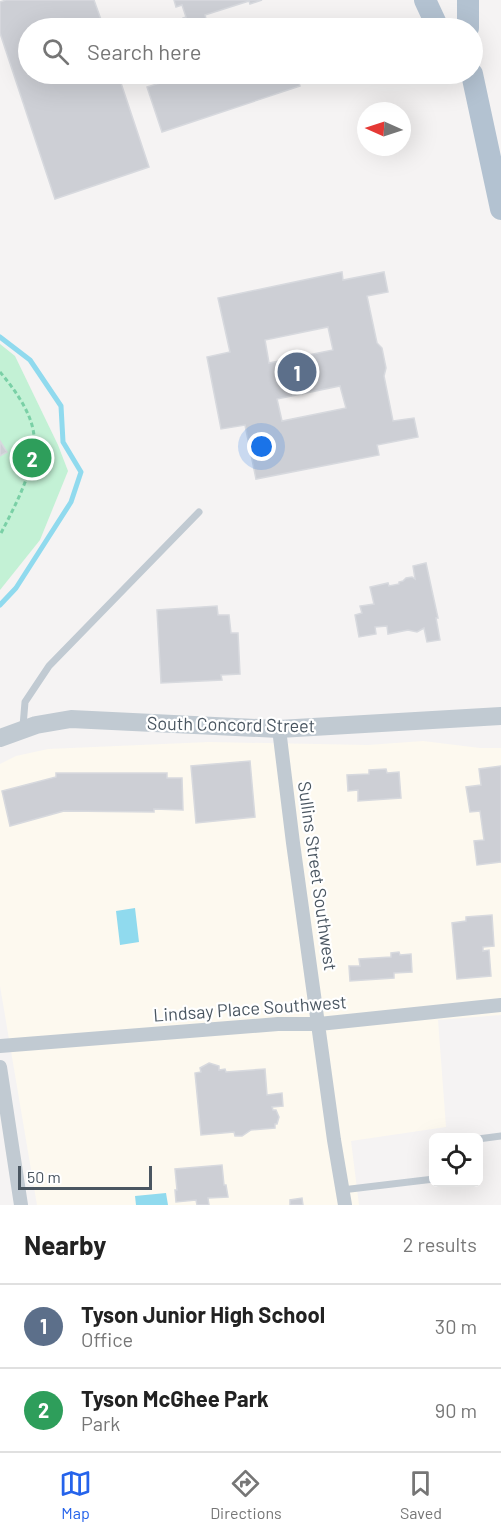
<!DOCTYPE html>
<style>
body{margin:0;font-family:Barlow,sans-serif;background:#f2f2f2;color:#222}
.controls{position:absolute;right:18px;bottom:18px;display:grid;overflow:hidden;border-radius:9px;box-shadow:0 6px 24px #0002}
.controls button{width:54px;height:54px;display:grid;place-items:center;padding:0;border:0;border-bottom:2px solid #e0e0e0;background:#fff;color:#222;font:30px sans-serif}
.compass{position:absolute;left:357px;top:102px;width:54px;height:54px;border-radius:50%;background:#fff;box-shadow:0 6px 24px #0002;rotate:273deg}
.scale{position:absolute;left:18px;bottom:15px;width:134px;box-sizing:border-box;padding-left:6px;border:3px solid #4a5661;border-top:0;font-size:16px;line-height:21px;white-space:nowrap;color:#4a5661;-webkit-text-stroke:4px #fff;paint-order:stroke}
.you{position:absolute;left:262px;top:447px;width:21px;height:21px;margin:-15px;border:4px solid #fff;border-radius:50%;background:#1a73e8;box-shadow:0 0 0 9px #1a73e833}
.badge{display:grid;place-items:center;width:39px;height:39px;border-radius:50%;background:#2563eb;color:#fff;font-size:20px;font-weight:700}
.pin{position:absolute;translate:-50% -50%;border:3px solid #fff;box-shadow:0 2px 6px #0006}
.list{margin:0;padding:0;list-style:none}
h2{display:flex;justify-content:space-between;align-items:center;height:78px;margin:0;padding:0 24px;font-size:26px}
h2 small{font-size:20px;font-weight:400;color:#767676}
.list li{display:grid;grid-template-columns:39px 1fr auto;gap:18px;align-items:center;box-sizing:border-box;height:84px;padding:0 24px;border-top:2px solid #e0e0e0}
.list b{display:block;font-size:22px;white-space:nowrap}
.list p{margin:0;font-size:20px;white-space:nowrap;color:#767676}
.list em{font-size:20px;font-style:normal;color:#767676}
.icon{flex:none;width:33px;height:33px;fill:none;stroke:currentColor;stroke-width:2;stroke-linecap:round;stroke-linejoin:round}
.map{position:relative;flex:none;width:501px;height:1205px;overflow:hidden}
.search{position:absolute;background:#fff;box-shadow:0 6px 24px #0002;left:18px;right:18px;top:18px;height:66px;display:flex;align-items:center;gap:15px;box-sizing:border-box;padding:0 21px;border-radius:33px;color:#767676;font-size:22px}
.sheet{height:246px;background:#fff}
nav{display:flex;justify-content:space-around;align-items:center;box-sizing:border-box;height:84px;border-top:2px solid #e0e0e0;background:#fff;font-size:16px;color:#767676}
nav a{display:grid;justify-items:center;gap:3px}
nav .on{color:#2563eb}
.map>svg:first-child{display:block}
</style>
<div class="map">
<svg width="501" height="1205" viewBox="0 0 501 1205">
<rect width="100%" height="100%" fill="#f5f3f3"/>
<path fill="#fdf9ef" d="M423,741l57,7h21v267l-63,5 8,107 -95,14 8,64h-322l-37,-219v-222l16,-8 32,-7 161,-7 159,3z"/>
<path fill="#c3f1d5" d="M0,344l15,12 43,89 10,26 -28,69 -40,50z"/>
<path fill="#90daee" d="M135,908l4,34 -19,3 -4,-34z
M166,1193l2,12h-32l-1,-9z"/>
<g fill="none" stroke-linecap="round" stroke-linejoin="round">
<path stroke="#90daee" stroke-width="5" d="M0,337l30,23 31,46 2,36 18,30 -10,30 -55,86 -16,17"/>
</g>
<path fill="#cdcfd5" stroke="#d7d9de" stroke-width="1.5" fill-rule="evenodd" d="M6,0h88l10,28h-76v46h90l31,93 -94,32 -55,-166v-31z
M174,0h88l-12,4 -1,-3 -44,14 1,4 -20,7 -3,-8 3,-1 -4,-12 -6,2z
M189,74h107l4,12 -138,46 -15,-45z
M342,272l1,8 41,-8 4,20 -21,4 10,47 5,5 4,20 -2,8 9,45 21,-3 4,19 -41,8 2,10 -123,24 -11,-54 -24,4 -14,-72 23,-5 -12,-54zM328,327l5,23 -64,13 -4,-23zM340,386l6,22 -64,13 -5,-22z
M0,441l7,11 -7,4z
M426,563l12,55h-2l4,22 -13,2 -3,-14 -7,4 -9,-2 -20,4 -1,-8 -12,1 1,7 -17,3 -4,-22 7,-2 -2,-7 14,-2 -4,-17 18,-4 1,3 10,-2v-2l4,-1 3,-3 6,-1 3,2 -2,-13z
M217,606l1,9h11l2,18h7l2,41 -19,1 1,5 -61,3 -4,-73z
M250,761l5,56 -59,6 -5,-57z
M501,766v96l-24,3 -3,-24 10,-1 -4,-29 -10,1 -4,-25 15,-2 -2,-16z
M386,769l1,4 12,-1 2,26 -43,3v-11l-10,1 -1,-16 22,-1v-4z
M56,773h111v5h15l1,32 -29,-1v3l-90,-1 -54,15 -8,-35 54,-14z
M492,915l2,31 -11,1v4l6,-1 2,26 -34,3 -5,-56 14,-2v-4z
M399,952l1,3 11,-1 1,18 -18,1v5l-44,3 -1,-15h11l-1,-7 32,-2v-4z
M209,1063l10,3v4l6,-1 1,3 39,-3 2,26 15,-2 1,13 -11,1 1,3h3l3,7 -2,7h-2v4l-24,2 -9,6h-7l-1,-4 -33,3 -6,-62 6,-1 -1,-4z
M222,1165l2,20h2l2,12 -20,1 1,7h-12l-1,-5 -20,2 -1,-12h2l-2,-21z
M302,1198l1,7h-13v-5z"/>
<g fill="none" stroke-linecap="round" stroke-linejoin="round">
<path stroke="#7ad0a6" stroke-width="3" stroke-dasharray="4.5 3" stroke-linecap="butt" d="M0,372c15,18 36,46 34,71 -2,32 -19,63 -34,92"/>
<path stroke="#c1cad2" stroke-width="7" d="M23,726l2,-24 24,-36 150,-154
M478,1139l23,-3
M342,1190l92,-11"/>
<path stroke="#c1cad2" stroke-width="14" d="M279,729l14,114 41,297 11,65
M0,1046l278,-22h41l182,-19
M0,1067l21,138"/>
<path stroke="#c1cad2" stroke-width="18" d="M0,738l36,-13 35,-6 208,10 222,-13"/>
<path stroke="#b3c2d1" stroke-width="22" d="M425,0l13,28
M468,0v28
M472,74l29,135"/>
</g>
<g text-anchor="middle" stroke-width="4.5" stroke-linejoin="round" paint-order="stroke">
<g font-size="18" fill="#4a5661" stroke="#fff">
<text transform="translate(231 725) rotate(1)" y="6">South Concord Street</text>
<text transform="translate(317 876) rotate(82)" y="6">Sullins Street Southwest</text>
<text transform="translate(250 1009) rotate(-4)" y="6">Lindsay Place Southwest</text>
</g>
</g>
</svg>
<div class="controls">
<button><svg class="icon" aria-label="locate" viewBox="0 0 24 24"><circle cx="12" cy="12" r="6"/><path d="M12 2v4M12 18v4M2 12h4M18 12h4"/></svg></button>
</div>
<svg class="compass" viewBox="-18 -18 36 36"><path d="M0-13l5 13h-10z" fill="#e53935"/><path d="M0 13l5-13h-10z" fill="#767676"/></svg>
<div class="scale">50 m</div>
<div class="you"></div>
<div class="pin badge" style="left:297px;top:372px;background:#5c6f8a">1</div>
<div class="pin badge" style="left:32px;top:458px;background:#2e9e5b">2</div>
<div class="search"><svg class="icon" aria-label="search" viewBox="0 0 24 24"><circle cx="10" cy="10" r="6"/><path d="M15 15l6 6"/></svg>Search here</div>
</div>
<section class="sheet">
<h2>Nearby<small>2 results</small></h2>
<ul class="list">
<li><span class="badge" style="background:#5c6f8a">1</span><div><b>Tyson Junior High School</b><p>Office</p></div><em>30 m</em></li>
<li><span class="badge" style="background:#2e9e5b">2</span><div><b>Tyson McGhee Park</b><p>Park</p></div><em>90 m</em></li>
</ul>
</section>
<nav>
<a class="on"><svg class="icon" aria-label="map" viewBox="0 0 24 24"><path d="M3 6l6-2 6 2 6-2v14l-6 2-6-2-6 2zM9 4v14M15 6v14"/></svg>Map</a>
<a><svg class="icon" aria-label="directions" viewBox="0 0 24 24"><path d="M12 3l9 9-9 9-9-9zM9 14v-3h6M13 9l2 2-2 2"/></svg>Directions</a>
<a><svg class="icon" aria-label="saved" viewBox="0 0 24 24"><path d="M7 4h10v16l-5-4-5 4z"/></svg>Saved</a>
</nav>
